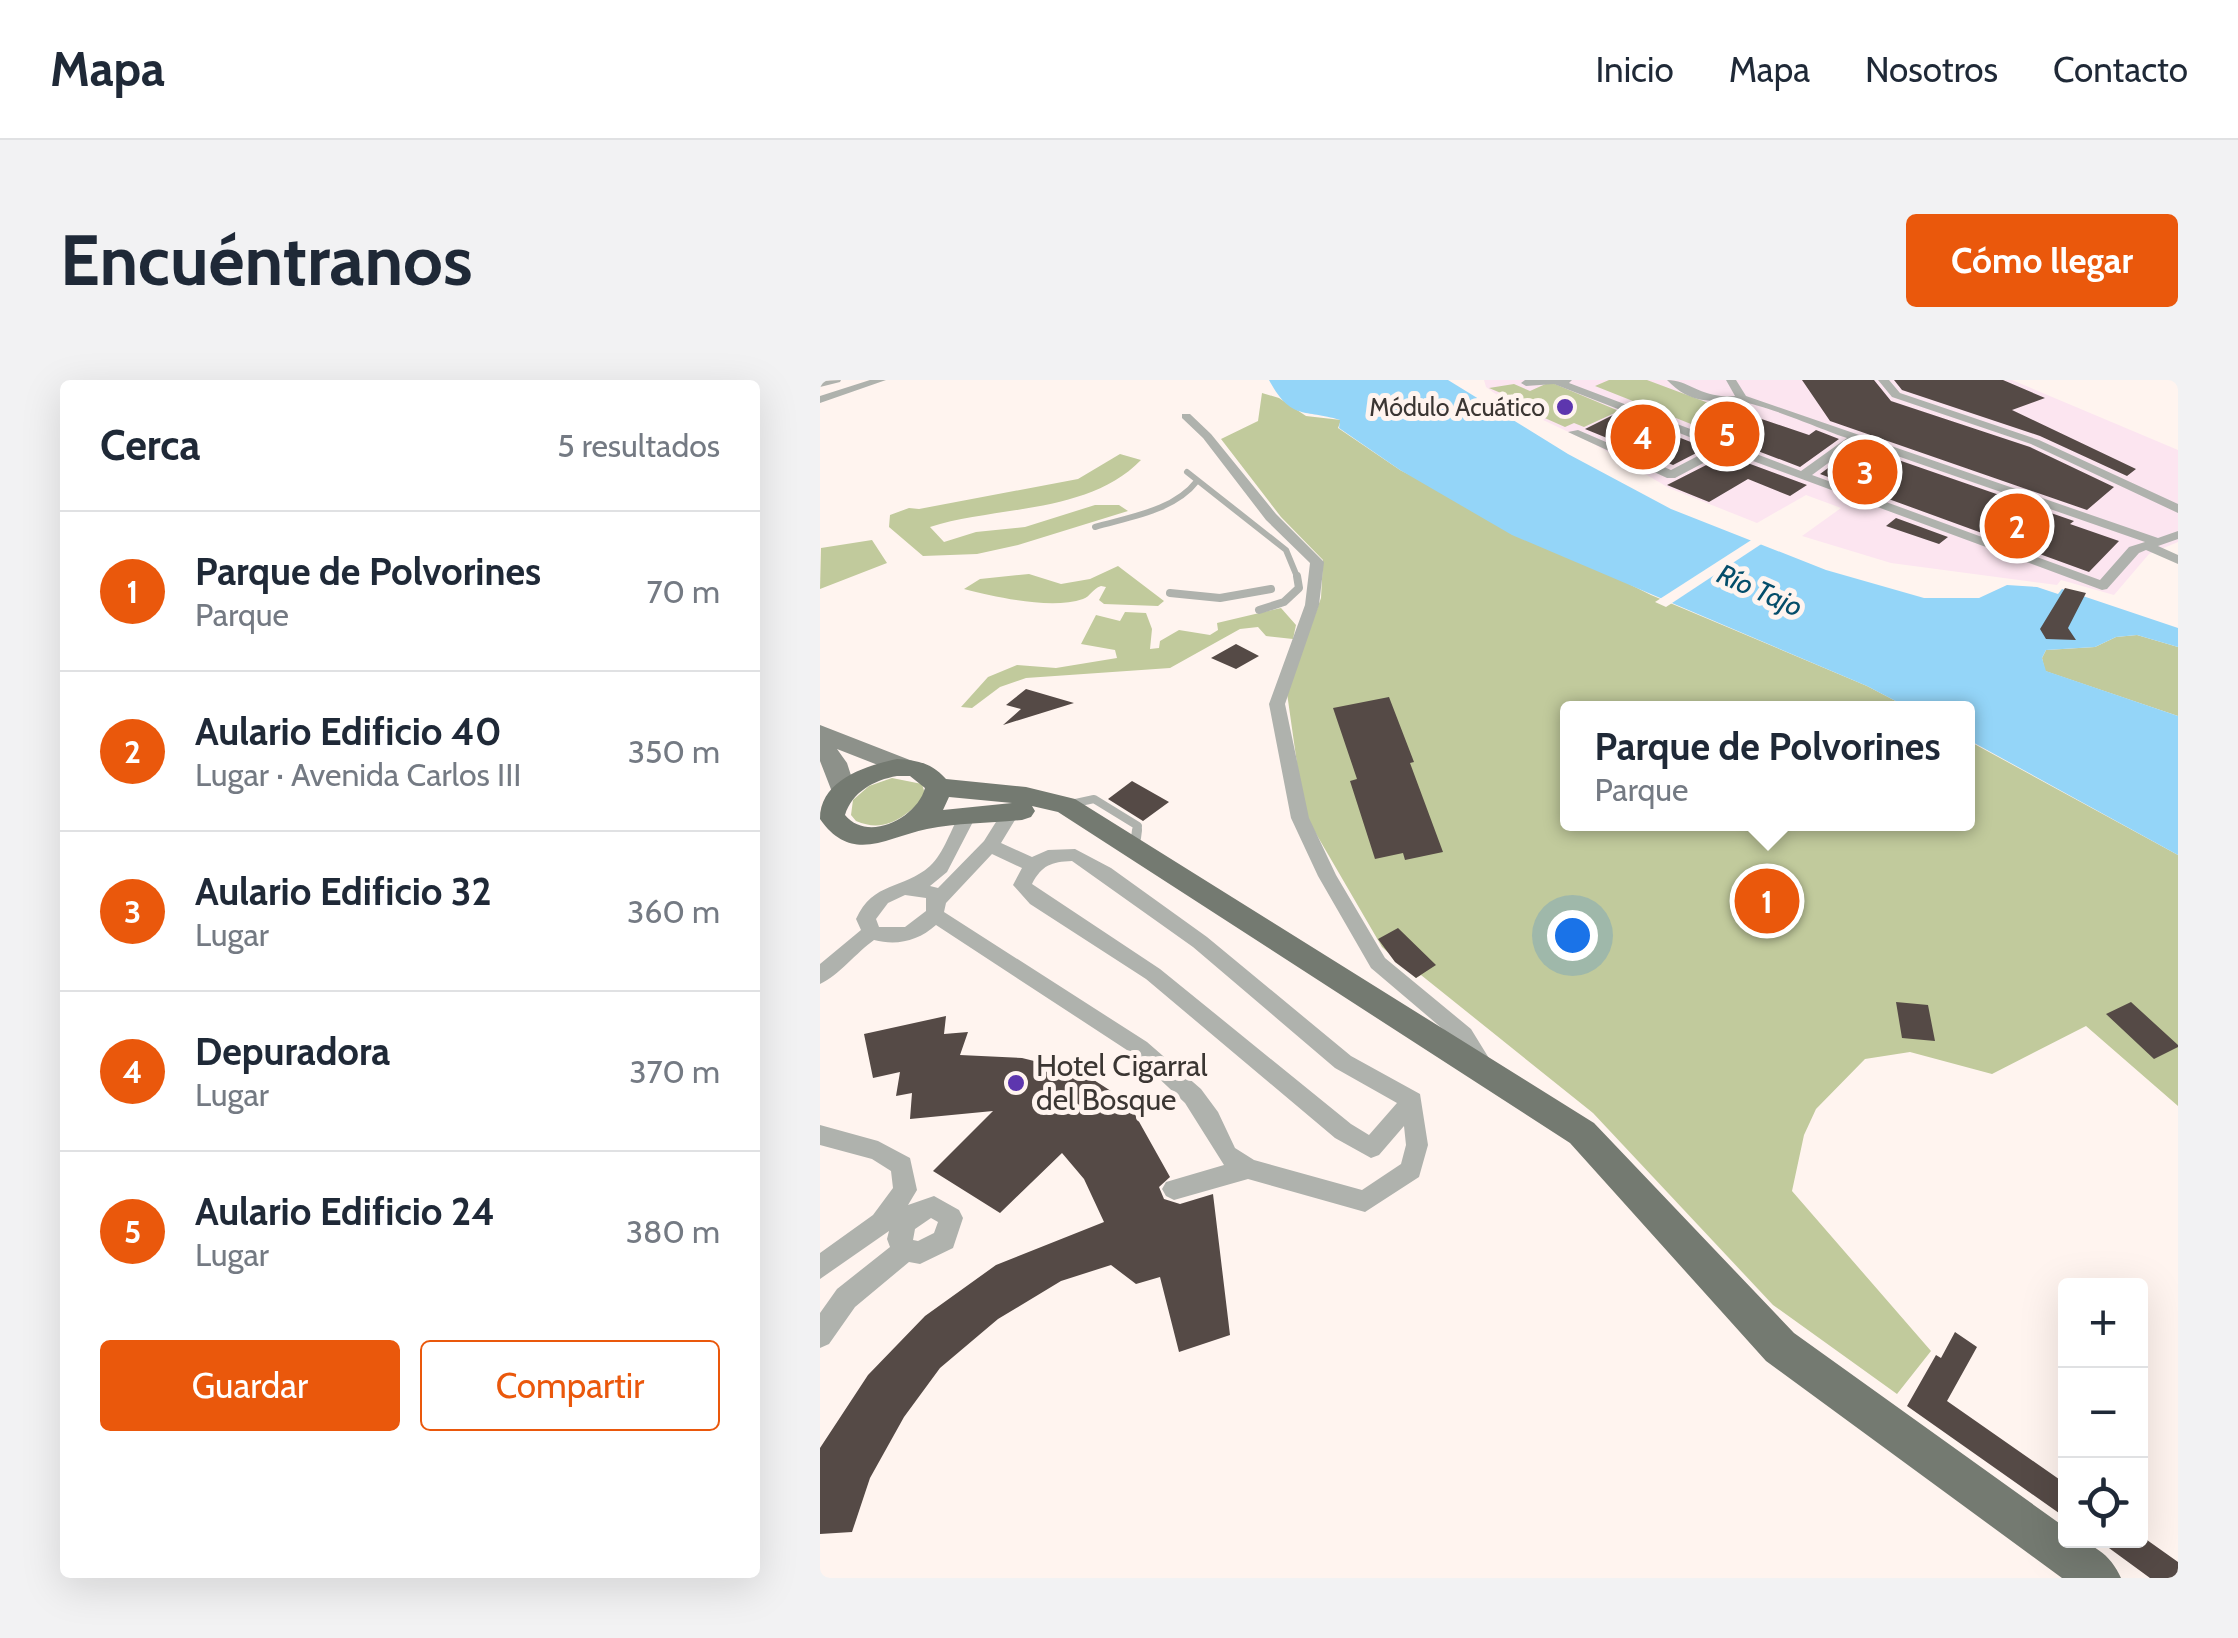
<!DOCTYPE html>
<html lang="es">
<meta charset="utf-8">
<style>
body{margin:0;font-family:Cabin,sans-serif;background:#f2f2f3;color:#1f2937}
.controls{position:absolute;right:30px;bottom:30px;display:grid;overflow:hidden;border-radius:10px;box-shadow:0 10px 40px #0002}
.controls button{width:90px;height:90px;display:grid;place-items:center;padding:0;border:0;border-bottom:2px solid #e0e1e3;background:#fff;color:#1f2937;font:50px sans-serif}
.you{position:absolute;left:752px;top:555px;width:35px;height:35px;margin:-25px;border:8px solid #fff;border-radius:50%;background:#1a73e8;box-shadow:0 0 0 15px #1a73e833}
.badge{display:grid;place-items:center;width:65px;height:65px;border-radius:50%;background:#ea580c;color:#fff;font-size:32px;font-weight:700}
.pin{position:absolute;translate:-50% -50%;border:5px solid #fff;box-shadow:0 2px 10px #0006}
.popup{position:absolute;left:740px;top:321px;width:415px;height:130px;box-sizing:border-box;display:grid;place-content:center;border-radius:10px;background:#fff;filter:drop-shadow(0 2px 8px #0005);font-size:32px;white-space:nowrap;color:#747a83}
.popup b{font-size:38px;color:#1f2937}
.popup::after{content:'';position:absolute;left:50%;top:100%;margin-left:-20px;border:20px solid transparent;border-top-color:#fff}
.list{margin:0;padding:0;list-style:none}
h2{display:flex;justify-content:space-between;align-items:center;height:130px;margin:0;padding:0 40px;font-size:42px}
h2 small{font-size:32px;font-weight:400;color:#747a83}
.list li{display:grid;grid-template-columns:65px 1fr auto;gap:30px;align-items:center;box-sizing:border-box;height:160px;padding:0 40px;border-top:2px solid #e0e1e3}
.list b{display:block;font-size:38px;white-space:nowrap}
.list p{margin:0;font-size:32px;white-space:nowrap;color:#747a83}
.list em{font-size:32px;font-style:normal;color:#747a83}
.actions{display:flex;gap:20px;padding:30px 40px}
.actions a{flex:1;padding:22px 0;border:2px solid #ea580c;border-radius:10px;text-align:center;font-size:35px;color:#ea580c}
.actions .main{background:#ea580c;color:#fff}
.icon{flex:none;width:55px;height:55px;fill:none;stroke:currentColor;stroke-width:2;stroke-linecap:round;stroke-linejoin:round}
.map{position:relative;flex:none;width:1358px;height:1198px;overflow:hidden;border-radius:10px}
header{display:flex;align-items:center;gap:60px;box-sizing:border-box;height:140px;padding:0 50px;background:#fff;border-bottom:2px solid #e0e1e3}
header strong{font-size:48px}
nav{display:flex;gap:55px;margin-inline-start:auto;font-size:35px}
.intro{display:flex;align-items:center;justify-content:space-between;box-sizing:border-box;height:240px;padding:0 60px}
h1{margin:0;font-size:70px}
.button{padding:25px 45px;border-radius:10px;background:#ea580c;color:#fff;font-size:35px;font-weight:700}
main{display:flex;gap:60px;padding:0 60px}
aside{flex:1;background:#fff;border-radius:10px;box-shadow:0 10px 40px #0002}
.map>svg:first-child{display:block}
</style>
<header>
<strong>Mapa</strong>
<nav><a>Inicio</a><a>Mapa</a><a>Nosotros</a><a>Contacto</a></nav>
</header>
<div class="intro"><h1>Encuéntranos</h1><a class="button">Cómo llegar</a></div>
<main>
<aside>
<h2>Cerca<small>5 resultados</small></h2>
<ul class="list">
<li><span class="badge">1</span><div><b>Parque de Polvorines</b><p>Parque</p></div><em>70 m</em></li>
<li><span class="badge">2</span><div><b>Aulario Edificio 40</b><p>Lugar · Avenida Carlos III</p></div><em>350 m</em></li>
<li><span class="badge">3</span><div><b>Aulario Edificio 32</b><p>Lugar</p></div><em>360 m</em></li>
<li><span class="badge">4</span><div><b>Depuradora</b><p>Lugar</p></div><em>370 m</em></li>
<li><span class="badge">5</span><div><b>Aulario Edificio 24</b><p>Lugar</p></div><em>380 m</em></li>
</ul>
<div class="actions"><a class="main">Guardar</a><a>Compartir</a></div>
</aside>
<div class="map">
<svg width="1358" height="1198" viewBox="0 0 1358 1198">
<rect width="100%" height="100%" fill="#fff4ef"/>
<path fill="#fce5f0" d="M664,0h528l166,70v92l-29,12 -35,41 -53,-15 -4,5 -166,-22 -89,-27 39,-28 -35,-13 -49,28 -88,-35 -75,-44 -85,-40 -23,-17z"/>
<path fill="#c1ca9c" d="M789,0h38l75,28 -31,16 -96,-38z
M730,2l69,29 -35,16 -10,-4 -9,4 -54,-24 4,-4 -26,-11 25,-4 16,7z
M442,13l17,5 27,18 35,4 -3,8 62,42 251,125 216,91 42,22h-342v116h400v-84l211,115v251l-92,-80 -94,48 -82,-22 -45,7 -49,50 -12,26 -12,56 139,160 -34,43 -124,-89 -180,-192 -172,-138 -5,3 -34,-31 -78,-134 -17,-120 34,-95 2,-38 -42,-43 -60,-78 37,-18z
M300,74l21,6c-52,54 -145,46 -211,67l14,15 32,-10 49,-5 70,-22h24l9,6 -110,34 -41,9 -54,2 -34,-29 1,-12 19,-7 10,1 159,-30z
M52,160l15,23 -67,26 1,-41z
M298,186l46,35 -6,5 -54,-2 -5,-4 7,-13 -5,-1c-9,3 -10,10 -18,13 -32,11 -87,-2 -119,-10l16,-10 49,-5 32,10 29,-5z
M461,228l15,17 -3,14 -27,-3 -8,-9 -18,2 -70,39 -144,10 -26,9 -28,21 -11,-1 27,-30 29,-12 39,3 61,-10 -2,-8 -34,-6 15,-29 24,6 5,-9 21,1 6,16 -2,20 9,-1 1,-7 19,-11 31,5 8,-5 -1,-7z
M1317,255l41,12v69l-133,-45 -3,-13 4,-8 49,-3 21,-10z
M72,398l30,6 4,13c-21,19 -40,37 -70,24l-5,-6 2,-15 16,-14z"/>
<path fill="#94d5f8" d="M449,0h179l120,74 103,55 155,61 98,28h55l28,-13 30,2 21,7 4,-5 116,39v19l-41,-12 -21,2 -21,10 -49,3 -4,8 4,13 132,45v139l-211,-116v-31h-58l-42,-22 -355,-151 -112,-65 -61,-42 1,-8c-36,-11 -49,1 -71,-40z"/>
<path fill="#fff4ef" d="M936,157l10,4 -100,66 -11,-5z"/>
<path fill="#554a46" d="M982,0h72l17,21 139,46 84,40 -27,23 -257,-89z
M1074,0h109l42,18 -33,12 124,59 -9,7 -87,-40 -138,-46z
M913,25l2,5 74,25 7,-5 23,9 -39,28 -105,-40z
M797,33l89,35 -33,17 -88,-36z
M1038,66l216,75 -4,3 49,17 -30,31 -269,-98z
M906,75l81,30 -17,11 -42,-17 -39,23 -42,-17z
M1076,138l52,19 -9,7 -53,-18z
M1245,208l21,5 -18,35 8,12 -30,-1 -6,-10z
M416,264l23,12 -23,13 -25,-11z
M206,309l48,14 -71,22 18,-16 -15,-4z
M569,317l25,65 -4,1 33,89 -38,8 -2,-7 -28,6 -25,-78 7,-2 -24,-71z
M312,401l37,21 -26,19 -35,-22z
M578,548l38,37 -20,13 -21,-16 -17,-23z
M1076,622l32,3 7,36 -33,-3z
M1311,622l47,43v2l-24,12 -48,-45z
M126,636l-2,18 24,-2 -8,23 62,3 61,15 45,29 42,75 -11,10 5,12 16,5 33,-10 17,141 -51,17 -19,-75 -24,7 -25,-19 -50,16 -63,38 -58,49 -36,49 -34,61 -18,54 -32,2v-86l48,-73 57,-59 71,-51 108,-43 -20,-43 -22,-26 -62,60 -67,-42 60,-60 -83,8 2,-26 -16,3 4,-24 -27,6 -9,-44z
M1135,952l22,15 -30,54 119,83v34l-159,-112 29,-51 5,3z
M1278,1160h49l31,22v16h-28z"/>
<g fill="none" stroke-linecap="round" stroke-linejoin="round">
<path stroke="#afb2ad" stroke-width="6" d="M367,92l99,78 12,29
M275,147c34,-10 79,-16 102,-46"/>
<path stroke="#afb2ad" stroke-width="8" d="M350,213l50,5 51,-9
M439,230l25,-8 15,-14 -2,-12
M251,424l23,-5 44,27 -1,7"/>
<path stroke="#afb2ad" stroke-width="10" d="M308,464l8,-6 1,-8"/>
<path fill="#afb2ad" fill-rule="evenodd" d="M21,0l-1,2 -20,5v-6z
M50,0h16l-66,23v-7z
M752,0l-3,3 232,88 46,-33c-24,-8 -86,-35 -107,-36 -30,-2 -49,3 -73,-22 23,0 34,19 68,16l-9,-16h10l10,16 412,142 20,-7v8l-20,7 20,9v9l-32,-14 -7,3 -32,36 -5,1 -376,-139 -51,27h-8l-99,-46 10,-2 93,40 44,-23 -161,-63 -28,2 -5,-3 4,-3zM1037,62l288,100 -16,5 -29,33 -288,-105z
M1058,0h11l11,13 139,47 139,64v9l-147,-69 -139,-47z
M362,34h8l21,20 65,80 48,48 -5,43 -34,99 24,114 27,57 49,83 86,71 24,39 -3,6 -8,3 -8,-3 -19,-33 -86,-73 -53,-92 -27,-58 -22,-114 36,-99 5,-42 -44,-43 -63,-82 -21,-20z
M192,424l9,6 -20,33 31,14 16,-7 27,-1 36,19 96,69 144,119 69,38 8,51 -9,32 -54,35 -117,-33 -74,21 -8,-4 -4,-7 4,-7 58,-17 -39,-62 -52,-49 -197,-129c-18,16 -39,21 -62,15 -17,12 -36,36 -54,44v-20l41,-34 -5,-11c17,-38 47,-29 74,-53 14,-13 21,-37 31,-54h12l3,4 -29,56 -17,14 8,2 46,-47 22,-35zM172,474l30,14 -9,17 17,19 116,75 189,159 36,20 8,-3 25,-29 2,19 -5,19 -39,26 -108,-30 -19,-12 -17,-36 -17,-23 -54,-47 -203,-130 2,-9zM252,481l121,86 142,121 62,35 -28,32 -18,-11 -191,-155 -128,-85c10,-19 19,-22 40,-23zM85,515l21,3v13l-21,16h-26l-3,-8 12,-16z
M0,745l58,16 32,17 7,32 -9,15 26,-9 25,14 4,8 -10,30 -33,16 -11,-2 -54,45 -26,37 -9,4v-35l17,-24 53,-42 -3,-8 2,-8 -69,48v-26l53,-38 20,-27 -2,-17 -19,-12 -52,-14zM111,838l7,4 -4,11 -16,8 -5,-1 2,-11z"/>
<path fill="#8d918a" fill-rule="evenodd" d="M0,345l95,37 4,6 -13,8 -69,-27 10,14 9,28 -4,6h-18l-14,-36z"/>
<path fill="#747a71" fill-rule="evenodd" d="M77,379c20,1 35,4 49,20l80,8 49,12 519,324 200,210 272,195v12c25,0 45,15 55,38h-59l-296,-217 -196,-218 -512,-331 -26,-6 3,5 -4,6 -9,3c-31,3 -64,3 -95,9 -40,8 -75,36 -107,-10 0,-39 45,-53 77,-60zM77,396h13l15,12c-8,30 -57,55 -80,27 7,-23 29,-35 52,-39zM129,417l63,6 -69,7z"/>
</g>
<g fill="#5d36ae" stroke="#fff4ef" stroke-width="4">
<circle cx="745" cy="27" r="10"/>
<circle cx="196" cy="703" r="10"/>
</g>
<g text-anchor="middle" stroke-width="10" stroke-linejoin="round" paint-order="stroke">
<g font-size="25" fill="#3b3633" stroke="#fff4ef" text-anchor="end">
<text x="725" y="36">Módulo Acuático</text>
</g>
<g font-size="28" font-style="italic" fill="#044d6a" stroke="#fff4ef">
<text transform="translate(940 210) rotate(24)" y="10">Río Tajo</text>
</g>
<g font-size="30" fill="#3b3633" stroke="#fff4ef" text-anchor="start">
<text x="216" y="696">Hotel Cigarral<tspan x="216" dy="34">del Bosque</tspan></text>
</g>
</g>
</svg>
<div class="controls">
<button>+</button>
<button>−</button>
<button><svg class="icon" aria-label="locate" viewBox="0 0 24 24"><circle cx="12" cy="12" r="6"/><path d="M12 2v4M12 18v4M2 12h4M18 12h4"/></svg></button>
</div>
<div class="you"></div>
<div class="pin badge" style="left:947px;top:521px">1</div>
<div class="popup"><b>Parque de Polvorines</b>Parque</div>
<div class="pin badge" style="left:1197px;top:146px">2</div>
<div class="pin badge" style="left:1045px;top:92px">3</div>
<div class="pin badge" style="left:823px;top:57px">4</div>
<div class="pin badge" style="left:907px;top:54px">5</div>
</div>
</main>
